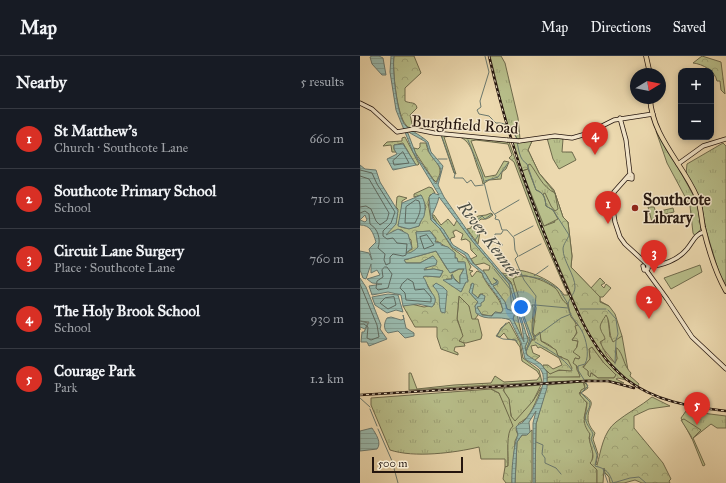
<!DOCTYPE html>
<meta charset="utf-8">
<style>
body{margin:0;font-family:"IM FELL Great Primer",serif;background:#20242c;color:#f1f3f6}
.controls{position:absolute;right:12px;top:12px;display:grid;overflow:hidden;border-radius:8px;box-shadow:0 2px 6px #0003}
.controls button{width:36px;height:36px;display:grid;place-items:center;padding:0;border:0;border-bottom:1px solid #363941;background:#171b24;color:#f1f3f6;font:20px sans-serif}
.compass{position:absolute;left:270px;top:12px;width:36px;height:36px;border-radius:50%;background:#171b24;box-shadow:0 2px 6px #0003;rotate:80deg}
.scale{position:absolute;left:12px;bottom:10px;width:91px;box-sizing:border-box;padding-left:4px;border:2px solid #24150e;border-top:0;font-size:11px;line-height:14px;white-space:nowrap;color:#24150e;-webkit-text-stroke:3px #f3e6cb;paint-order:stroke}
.you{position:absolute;left:161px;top:251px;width:14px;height:14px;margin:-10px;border:3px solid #fff;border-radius:50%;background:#1a73e8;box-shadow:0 0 0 6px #1a73e833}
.badge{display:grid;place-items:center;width:26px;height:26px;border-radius:50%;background:#d93025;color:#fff;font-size:13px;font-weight:700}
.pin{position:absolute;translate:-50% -33px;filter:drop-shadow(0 1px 2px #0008)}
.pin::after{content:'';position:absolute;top:21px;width:14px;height:12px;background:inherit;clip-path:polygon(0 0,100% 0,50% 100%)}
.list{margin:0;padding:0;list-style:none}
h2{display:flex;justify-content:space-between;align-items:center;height:52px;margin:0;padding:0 16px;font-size:17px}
h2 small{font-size:13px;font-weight:400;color:#9ea1a6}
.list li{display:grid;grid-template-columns:26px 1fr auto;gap:12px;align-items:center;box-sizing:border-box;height:60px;padding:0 16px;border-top:1px solid #363941}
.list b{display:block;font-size:15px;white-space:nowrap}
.list p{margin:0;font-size:13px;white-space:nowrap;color:#9ea1a6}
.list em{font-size:13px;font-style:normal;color:#9ea1a6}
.map{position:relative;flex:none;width:366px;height:427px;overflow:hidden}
header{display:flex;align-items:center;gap:24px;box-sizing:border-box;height:56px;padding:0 20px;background:#171b24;border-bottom:1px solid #363941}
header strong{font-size:19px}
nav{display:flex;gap:22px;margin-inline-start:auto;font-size:14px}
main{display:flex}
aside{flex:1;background:#171b24}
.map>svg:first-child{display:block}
</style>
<header>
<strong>Map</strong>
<nav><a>Map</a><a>Directions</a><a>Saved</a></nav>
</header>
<main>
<aside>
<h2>Nearby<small>5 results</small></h2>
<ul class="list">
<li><span class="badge">1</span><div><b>St Matthew's</b><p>Church · Southcote Lane</p></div><em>660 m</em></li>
<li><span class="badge">2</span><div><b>Southcote Primary School</b><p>School</p></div><em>710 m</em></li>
<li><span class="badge">3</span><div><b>Circuit Lane Surgery</b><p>Place · Southcote Lane</p></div><em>760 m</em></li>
<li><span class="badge">4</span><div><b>The Holy Brook School</b><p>School</p></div><em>930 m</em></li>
<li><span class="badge">5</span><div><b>Courage Park</b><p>Park</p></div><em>1.2 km</em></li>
</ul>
</aside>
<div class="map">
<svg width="366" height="427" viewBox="0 0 366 427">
<defs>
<pattern id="grass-tufts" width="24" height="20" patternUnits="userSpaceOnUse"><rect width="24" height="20" fill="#b8bf8b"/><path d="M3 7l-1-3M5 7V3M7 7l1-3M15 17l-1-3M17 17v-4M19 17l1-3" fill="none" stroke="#9ea377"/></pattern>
<pattern id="forest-crowns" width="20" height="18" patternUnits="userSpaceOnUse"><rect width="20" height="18" fill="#b8bf8b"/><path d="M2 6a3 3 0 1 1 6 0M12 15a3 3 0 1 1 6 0" fill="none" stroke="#9ea377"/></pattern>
<pattern id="water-rules" width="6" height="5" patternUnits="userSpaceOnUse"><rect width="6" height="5" fill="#99baae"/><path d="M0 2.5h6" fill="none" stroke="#849f94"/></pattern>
</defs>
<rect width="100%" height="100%" fill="#ecd9af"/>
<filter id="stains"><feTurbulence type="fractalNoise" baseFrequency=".005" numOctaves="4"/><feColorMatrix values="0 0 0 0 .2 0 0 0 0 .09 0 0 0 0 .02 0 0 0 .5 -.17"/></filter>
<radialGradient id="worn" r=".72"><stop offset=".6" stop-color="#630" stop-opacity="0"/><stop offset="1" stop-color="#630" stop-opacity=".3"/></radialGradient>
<path fill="url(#grass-tufts)" stroke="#6e6a4c" d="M130,0h11l4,7 13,55 2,21 -2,1 -8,-14 -3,-1z
M296,75h2l39,71 4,27 -6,7 -2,-3 -3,-27 -23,-43z
M195,81l8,2 -1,13h10l4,8 -17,9 -6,-10 -6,-21z
M172,85l-4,9 11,23 15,17 9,27 5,5 4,34 -1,11 20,21 9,-10 5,5 -4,2 3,3 2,-4 5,4 -8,9h-3v4l9,5 -3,8 2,4 2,19 12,-1 6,34 -6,-11h-5l-2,4 -14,-17v-6l-9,-3 -80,-195z
M363,87l3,3v141l-7,-14 -13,-43 -5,-28 -15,-28 1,-10z
M288,151h6l2,5 17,-4 1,4 -17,4v5l-5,1z
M160,217c32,8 40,12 52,43 5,10 8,14 0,24l6,1 -2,9 4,7 -1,2 -4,-1 2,12 4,7 -34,1v-7l3,3 4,-3 11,-1 -3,-13 -4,-1c-3,-8 -9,-12 -17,-15l-1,-6 -8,5 -9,-26 3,1v-3h-7l-6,-26 -8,-10z
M99,240l10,10 6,13h3l4,16 -1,4 -15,4 -7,-1 2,-12 -4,-11z
M232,291l12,16 12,12 -2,3h-16l-6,-5h-1l-1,4 -2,-2v-4l-5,-3 7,-10 -1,-9z
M223,326l2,6 -6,5 8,10 -3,15 6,16 -1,4 4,15 -1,8 5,9v13h-62l1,-59 11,-39z
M181,329l-8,16 -16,20h-4c-3,-7 -3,-13 -4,-21 -1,-5 -6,-6 -5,-12z
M131,333l8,4 15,33 -6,19v22h-3v-8h-24l-2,-12c-25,6 -65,11 -89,3l-19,-45v-7z
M326,355l40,5v12h-9l-6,-4 -19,15 -11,-21z
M172,374v53h-17l2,-41 5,-7h4z"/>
<path fill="url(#forest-crowns)" stroke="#6e6a4c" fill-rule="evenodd" d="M34,0h20l7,17 -16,15v13c5,3 11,0 12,7l-7,7 3,13 -2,1c-2,-2 -4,-2 -5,-4 -9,-9 -14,-56 -12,-69z
M342,0l19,6 4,32 -4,-4 -1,-9h-3c-2,-10 -14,-17 -24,-18z
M81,79l68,7c17,47 34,93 54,139 17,39 30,71 63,99l-8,-2 -2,1 8,4 -34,-3 -43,2v-4l2,-1h31l-3,-11 -4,-3 2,-5 4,1 1,-2 -7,-5 4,-5 1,-6 -6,-1 5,-7 -2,-7 3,-1 -7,-8 -3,-13c-7,-2 -8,-12 -13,-16 -9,-7 -32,-17 -42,-9l5,16v6l9,4 -1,5 -1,-3 -5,-3v6l3,-1 -4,2 -8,-29 -9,-9c6,2 9,-3 15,-3 15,1 40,13 47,25h4l-30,-69 -24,-64 -5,-4 3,-3 -4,-11 -32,-4 -5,1 14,36 11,-2 8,-14 5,1 -3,7 -4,3 -1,7 -12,1 -6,4c-1,-6 -4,-12 -6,-18 -6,-18 -8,-34 -33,-29l12,37 -2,-1zM232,291l12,16 12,12 -2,3h-16l-7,-5 -1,4 -2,-2v-4l-5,-4 7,-8 -1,-10z
M45,81l14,27 -1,1h-2l-13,-22 -9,2v4l2,3h-4l-1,-7 -8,1 4,-4 15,-1v-3z
M172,85l-4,9 11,23 16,20c-13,-6 -17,-19 -25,-29l-2,1v4l-6,2 22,55 11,-4 -9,-16 -3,-12 2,-1 6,13 4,5 3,-2 -3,-16 8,24 5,5 4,34 -1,11 29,30v5l9,4 6,8 7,22 -9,6c-5,-8 -2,-20 -7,-27 -2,4 -8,10 -5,15 1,4 3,4 4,9l-5,3 7,14 8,7 2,-4 -1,-11h1c7,7 6,17 14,25l-1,3 9,8 -1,2 -11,-6 -20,-19 -10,-12 -11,-20 -47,-109 -16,-42 -11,-36z
M60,87h6c1,4 2,9 5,12 8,11 13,14 5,27l-3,-3 -18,-27 -1,-4 4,1 2,-2z
M69,131l3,1 3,5 -5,2 -2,7 3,18 9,9 12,19 15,11 4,8 -2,3 4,1 -3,2 2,4 5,-6 5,2c4,14 18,23 21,37l-2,3 -6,-1 -4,4 -11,-2 -3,-7 7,-7 -4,2 -2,-3 2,-4 3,-1h-3l-2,4 -6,-5 -1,-3 2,-4 -2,-2v10l7,8 -3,4 3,9 -3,4h-3l-3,-13 -10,-10 -2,23 6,17 -4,5 5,2 1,3 -10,1 -1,4 4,2v2l-17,-6 -4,-12v-10h-22l-12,-21 8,-2 13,3 10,-2 1,-6 -12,-22 2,-1 15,1 3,-6 -9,-2 -10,1 4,-3 5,-11 -13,7h-14l-2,-3 32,-9 11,18 5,4 7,-4h5l-4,7v8l-9,-9 1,4h-6l15,13 5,-11h2l-4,-19h-6l-1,-4h-2v-5c-7,-5 -12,-8 -18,-12l-2,1 1,-4 -6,-7 -14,1 2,15 -5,5 -6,2 -1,-1 6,-4 -1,-9 -9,-10c-7,-2 -10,5 -17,5l11,-12 2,-14 -2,-2 1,-10 2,-1 8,2 -5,3 -1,15 -3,9c5,5 14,3 21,1l7,-19 -5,-12 -7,2v-3z
M131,157l2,2c-4,3 -7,5 -12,4l-5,5 4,8 -2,12 -11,-15 4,-1 2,-8 5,-4 8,-1z
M72,159h2l7,10 7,-6 6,7 3,-6 17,23 35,41 3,8 11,49 -10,-22 2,-7 -8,-3 -2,-7 -12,-16 5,-5 -5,-3 4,4 -5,3 -9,-15h6l1,-4 -6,-3 -9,2 -4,-6 6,-3 -6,-6 -1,-8 -4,-3 -5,1 2,-6 -7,-4 -3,2 2,5 -4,1 -1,3 -7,-12 -5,-4z
M172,249h3l1,3 -3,25 2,3 5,-4 1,9 15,9 2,6 10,4 4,8 -1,3 -12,-1 -9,4 -7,-7v-2h5l5,4 9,-4 -3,-7 -19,-11 -2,1 -2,-3 -5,1 2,7 7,3 -6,5 -7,-6 -2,-8 3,-7 -3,-7 5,7 -2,7 4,-7h3c-7,-12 1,-30 -3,-35z
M149,266l11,20 3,16 16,12 3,12 -133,8v-17h2l6,16 37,-4 37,-2 4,-7 9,6 33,-2 3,-4 -3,-5 -15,-10 -2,-14 -5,-7 -7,-1 -4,-6 -4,4 -3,-1 4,-8z
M224,326l3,3 1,3 -7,5c18,12 7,10 7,25 0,6 3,10 7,15l-2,6 5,15 -2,10 1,1c4,-14 6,-33 19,-43 11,-9 25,-16 36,-25l18,9 -21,3 -15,7v12l29,35 8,16 -2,2 1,2h-28l-7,-3 -11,3h-14l-1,-6 -4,-4 -1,-5 -1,15h-6v-13l-7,-7c8,-8 -3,-19 0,-29 -10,-14 -4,-16 -3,-31l-7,-8 1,-5 4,-2z
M145,332l-2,2 6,9 2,17 4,5 18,-20 8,-13h1c-6,11 -11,31 -23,35l-3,7 2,5 -3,6 -3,42h-6l-3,-4 2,-12 3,-1c1,-10 -3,-34 5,-40l-14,-33 -8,-4z
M324,363l17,11 -8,8 12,27 -2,1 -12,-30 -10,-16z"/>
<path fill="#b8bf8b" stroke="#6e6a4c" d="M168,113l8,21c8,3 9,7 10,16l7,4 5,9 -14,7 -22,-55z
M340,209l2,7 -31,17 -7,-11z"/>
<path fill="url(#water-rules)" stroke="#6a786e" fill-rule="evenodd" d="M12,0h7l4,2 3,17h-4l-10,-11 -2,-7z
M31,0h3c-2,12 3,63 12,70 6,5 17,11 22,16l3,10 12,14 -5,19 6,12 30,43 38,45 7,26 3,2 -2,1 8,26 -3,7 1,4 4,-12 -8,-24 1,-1 9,24 -6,14 1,3 14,9 6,8v16l-11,36 -1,59h-2v-60l3,-12 -7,11 1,10 -3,3h-5l-5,7 -2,41h-3c-1,-10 2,-41 6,-48l-2,-8c2,-3 5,-3 7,-5 9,-8 25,-38 19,-50 -3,-7 -11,-9 -17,-13l-4,-17 -11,-22c-11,-5 -24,2 -34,-7l-1,-7 3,-4 -9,-10 3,-9 2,1 -2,9 6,5 3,-4 4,2 -1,5 -3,2v3l-4,1 5,8 10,1 3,-4 6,1 2,-3 -3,-10 -16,-22 -2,-5 -11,-9 -6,-9 -13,-8 -12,-18 -9,-9 -2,-23 4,-4 6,2 -26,-43 -17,-42 -6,-38zM46,72l4,5 16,9c2,4 2,9 4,12 10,15 15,12 6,30l-19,-27zM79,141l34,45 36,42 13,42 2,16 -11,-23 2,-7 -8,-3 -2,-7 -12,-16 5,-2v-3l-5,-3 4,4 -5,3 -7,-12 -12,-10 -5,-9 -15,-9 -10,-16 -10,-10 -1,-4c3,-6 6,-13 7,-18z
M43,88l13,21 -23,5 -6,-11 10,-5 -3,-5v-4z
M0,109l5,4 11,1 4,12 18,29 -2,13 -10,11 12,-6 10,5 4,14 -6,5c4,1 9,-3 12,-6l-2,-15 14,-1 6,8 -1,3 6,1v2l7,2 7,6v5h2l1,4h7l3,20h-2l-5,10 -18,-12 9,-1v-5l3,6 5,4v-8l4,-7h-5l-9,4 -14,-22 -32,9 2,3h14l13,-7 4,5 -1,4 -11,3 -1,2 10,-1 9,2 -3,6 -15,-1 -2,1c3,3 3,6 5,10 3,7 12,11 4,20l-14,-3 -15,2 -2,-11 -13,-3 -16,3 -3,-9 13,-2 -10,-1 -5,-4 13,-4 -3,-5 -6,3v-9l-5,15 -3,-1 -3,-8v-19l9,2 3,7 -3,-11 7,-7c-3,-9 -5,-17 -16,-17v-5l5,2 2,-2 -2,-5 -5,5z
M61,139c4,6 5,13 3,21 -1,3 -4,5 -5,10l-10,3 -11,-3 4,-23z
M0,222l6,9 15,38 -1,4 7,10 -18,7 -2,-4h-6l1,-10h2l5,-10 -9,-1 8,2 -3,6 -5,-2v3z
M76,227l7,4 4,4 -2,22 -4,-1c-4,-12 2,-16 -8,-26z
M28,238l10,1 5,17 -7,-2 -9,3 -12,-8 -3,-8z
M43,259l3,13 8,5v3l-9,2 -7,-7 -10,2c-5,-4 -4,-10 -1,-15l4,-1 10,3 3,-1z
M12,372c4,6 10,15 5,21l-17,2v-20z"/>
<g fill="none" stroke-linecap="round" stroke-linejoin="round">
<path stroke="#5e685e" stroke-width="1" d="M43,96l6,11 -15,2 -1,-4z
M0,114l12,3 5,11 18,28 -4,11 -8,8v5l4,3 6,-1 4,5 10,1 -1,11 -3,1 -10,-2 -3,3v6l-4,2 -2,-5 1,-6 -7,-6c3,-9 0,-19 -8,-24l-1,-10 -4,-3 -5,2
M0,120l9,3 20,34 -2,7 -7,5 -4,-4 -5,-12 -5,-3 -6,1
M56,144l3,1c3,9 0,14 -4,22h-10l1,-16z
M67,179l7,10 -10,4 -4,-12z
M25,211h2l5,7 -4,14 -10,2 -2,-2 1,-7 6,-4 -1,-7z
M48,223l5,3 2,8 9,-1 7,8v5l-25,-2 -1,-7 -5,-5 2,-4z
M0,228l17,41 2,12 -8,3 -4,-2 1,-11 -4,-3h-4
M34,241l2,8 -8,4 -8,-6 5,-5z"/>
<path stroke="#6a786e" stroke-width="1" d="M125,0l4,16 -9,29 1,6 -4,3 2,4 10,2 7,7c12,-1 16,6 21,16
M82,81l13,37 -1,4h9l4,5 4,-3 4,6 8,-1
M108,84l14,34 9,36 5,6 -1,3 4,1 3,10h5l7,8 1,12 3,6 -3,3 9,21 12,16 -4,37 3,4
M157,86c2,8 2,17 10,22l9,26c8,3 9,8 10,16l7,4 16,25c-1,4 -6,9 -6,14 0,12 12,26 12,38 0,8 -8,12 -7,20 2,10 9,15 14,24 4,8 8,24 3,33l-7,2v4l10,16 -7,7 9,9c0,5 -1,6 -3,10 -5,9 3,15 6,22l-2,5 6,16 -2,11c12,3 14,6 18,17
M78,103h9
M125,125l13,-4 10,-14
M135,158l24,-14
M143,175l-2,3h-6v3l8,8 -7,4v2l6,1 -3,7 17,15 26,5 17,10 9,15
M154,180l19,-10
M115,184l3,-4 -1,-6 -3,-4 1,-4 7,-6 3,3 7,-5
M159,200l22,-12
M134,213l16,20 2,21
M145,220l10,-2
M174,220l14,-10
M175,249l33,3
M220,253h26
M248,254l8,9 2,15 -2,6 -1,24
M146,267l-10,13 7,3 13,1 1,2
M175,283v-2l26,-19 10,-4
M175,286c14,8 28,15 37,28
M254,310l4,4
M0,342l10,9
M10,353l7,17
M18,373l14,32 6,22
M176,386l7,3 -1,9 3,4v5l11,5 5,6
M243,413l5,14
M253,427l17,-5 9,-1 7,6"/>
<g stroke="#24150e" stroke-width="5">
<path id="secondary" d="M0,47l12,6 25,23 17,-3 20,4 73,7
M260,62l6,22 4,34 -16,18 -2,12 3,18 5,15 5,7 23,21v4l-4,1 -1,-4
M159,85l36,-5 17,2 14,-4 28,-14 39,-6
M318,108l25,-18 23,-7
M267,122l5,1v-4l-2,-1
M288,210c14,0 30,-6 39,-17 6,-7 8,-15 17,-17
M286,214l21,29 25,38 34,32"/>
</g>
<g stroke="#24150e" stroke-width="5.5">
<path id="primary" d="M286,0l4,18
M290,42c2,39 33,66 47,99 4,10 4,20 6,30 5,21 12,45 23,64"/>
</g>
<use href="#secondary" stroke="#f3e6cb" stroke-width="3.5"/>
<use href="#primary" stroke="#ecd9af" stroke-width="4"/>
<g stroke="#24150e" stroke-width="2.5">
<path id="rail" d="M129,0c17,75 41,145 71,216 17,39 32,80 66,107 28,22 65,28 100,32
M0,339l226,-14h22l26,7"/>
</g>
<use href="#rail" stroke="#f3e6cb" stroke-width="1" stroke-dasharray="3" stroke-linecap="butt"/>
<g stroke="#24150e" stroke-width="5" stroke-linecap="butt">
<path id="secondary-bridge" d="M147,84l12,1"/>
</g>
<use href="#secondary-bridge" stroke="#f3e6cb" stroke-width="3.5"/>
</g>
<circle fill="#8f2418" stroke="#f3e6cb" stroke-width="1.5" cx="275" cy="152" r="4"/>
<g text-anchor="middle" stroke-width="3" stroke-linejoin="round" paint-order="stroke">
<g font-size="16" fill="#24150e" stroke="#f3e6cb">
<text transform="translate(105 68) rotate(4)" y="6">Burghfield Road</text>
</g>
<g font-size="16" font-weight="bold" fill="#24150e" stroke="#f3e6cb" text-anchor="start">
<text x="283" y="149">Southcote<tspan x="283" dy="18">Library</tspan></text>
</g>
<g font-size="17" font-style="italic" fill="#4d4f46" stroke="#f3e6cb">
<text transform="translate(129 183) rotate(53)" y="6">River Kennet</text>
</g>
</g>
<rect width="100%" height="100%" filter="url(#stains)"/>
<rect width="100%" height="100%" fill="url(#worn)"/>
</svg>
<div class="controls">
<button>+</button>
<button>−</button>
</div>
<svg class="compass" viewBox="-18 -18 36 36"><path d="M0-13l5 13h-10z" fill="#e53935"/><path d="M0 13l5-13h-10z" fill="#9ea1a6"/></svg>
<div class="scale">500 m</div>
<div class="you"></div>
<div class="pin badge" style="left:248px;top:168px">1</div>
<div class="pin badge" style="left:289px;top:263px">2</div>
<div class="pin badge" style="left:294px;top:217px">3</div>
<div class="pin badge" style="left:235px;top:99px">4</div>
<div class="pin badge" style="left:337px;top:369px">5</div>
</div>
</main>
